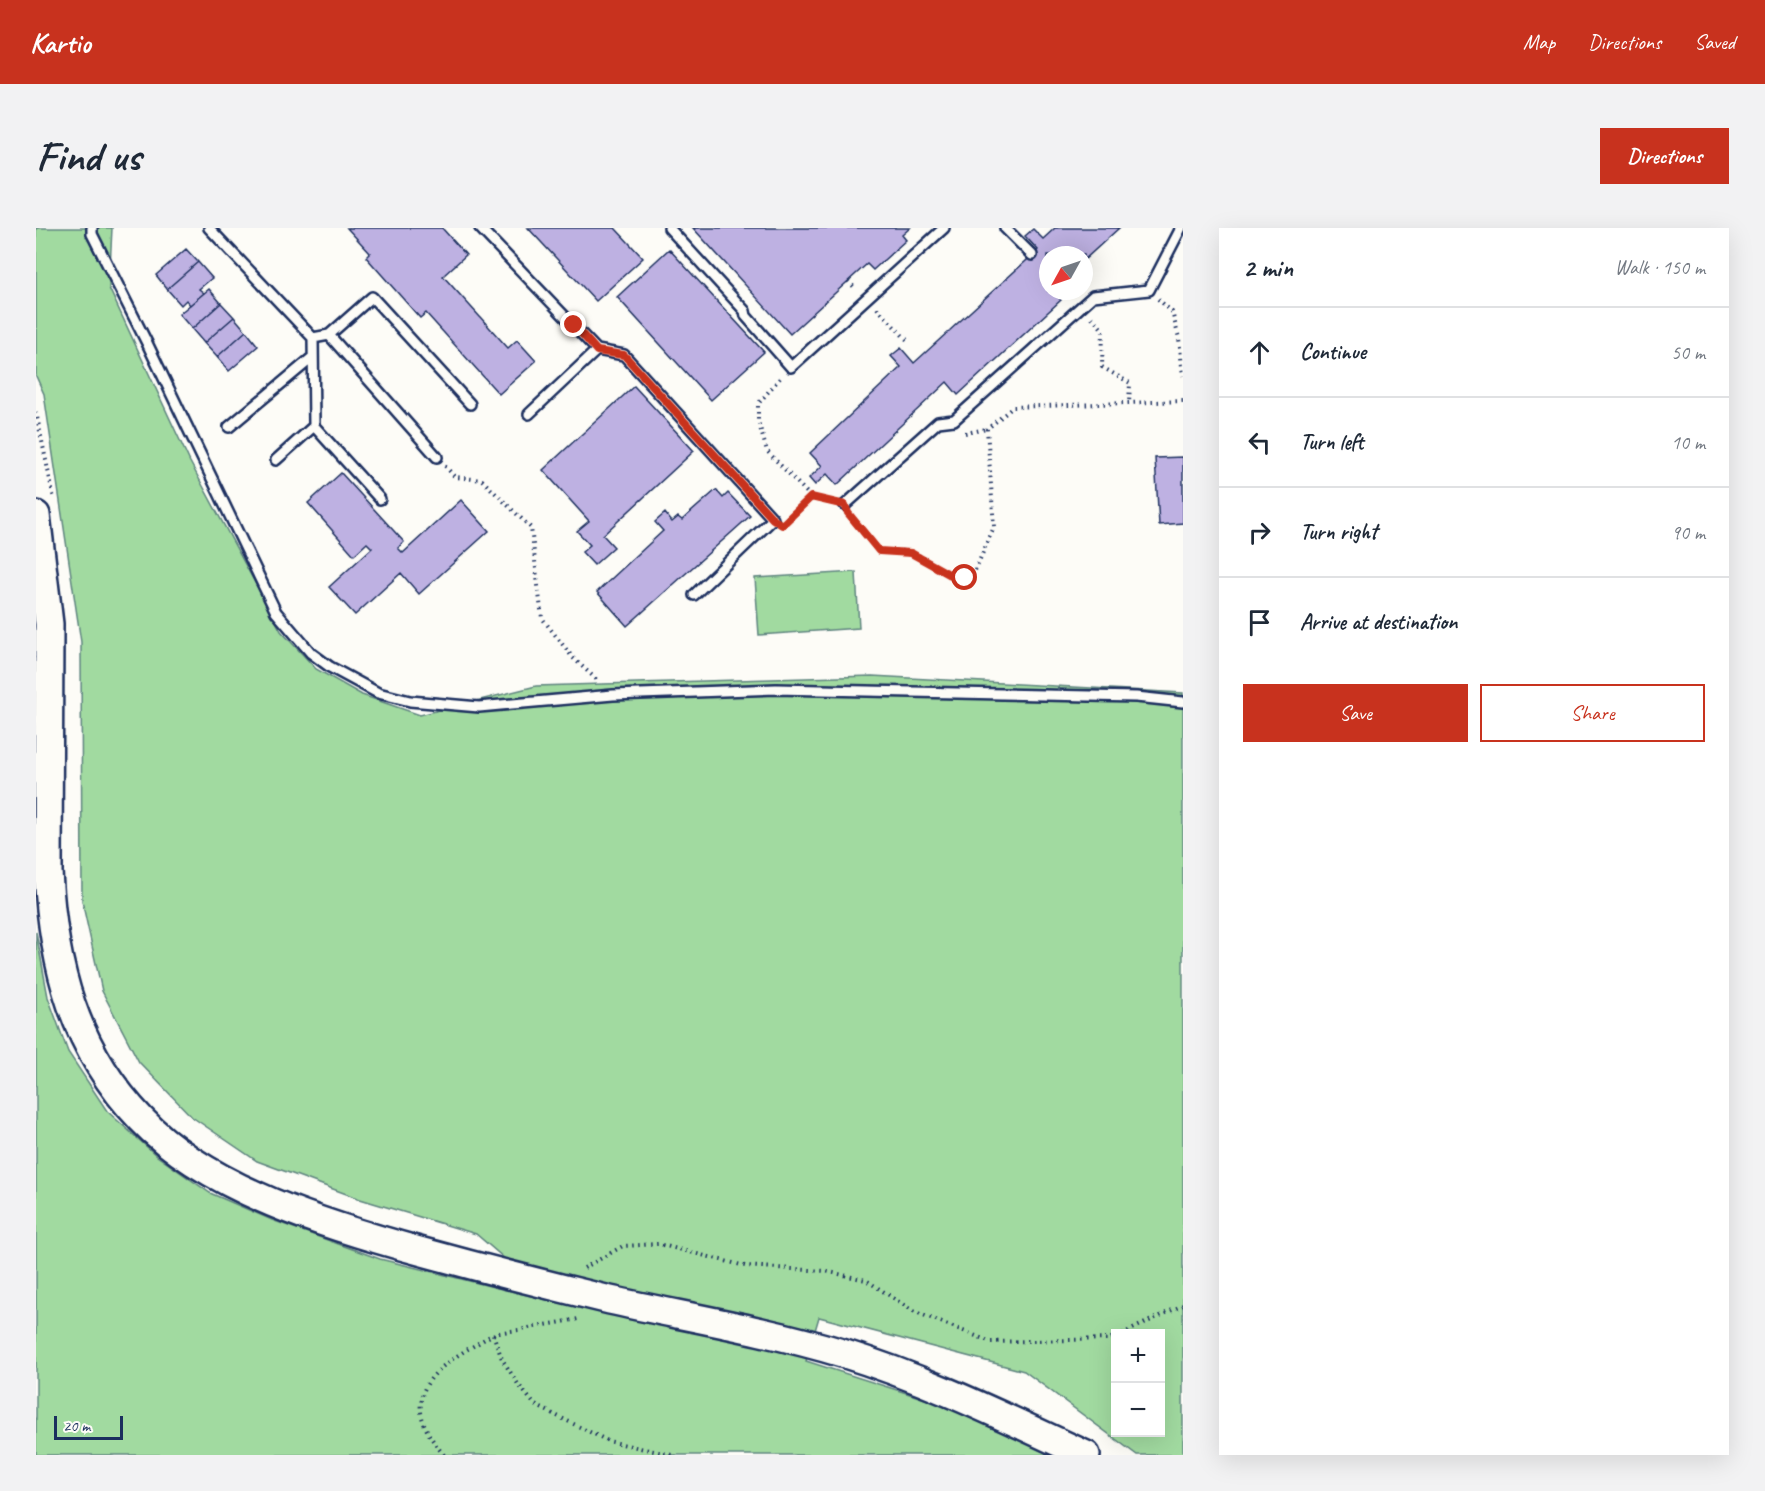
<!DOCTYPE html>
<meta charset="utf-8">
<style>
body{margin:0;font-family:Caveat,sans-serif;background:#f2f2f3;color:#1f2937}
.controls{position:absolute;right:18px;bottom:18px;display:grid;overflow:hidden;border-radius:0px;box-shadow:0 6px 24px #0002}
.controls button{width:54px;height:54px;display:grid;place-items:center;padding:0;border:0;border-bottom:2px solid #e0e1e3;background:#fff;color:#1f2937;font:30px sans-serif}
.compass{position:absolute;left:1003px;top:18px;width:54px;height:54px;border-radius:50%;background:#fff;box-shadow:0 6px 24px #0002;rotate:230deg}
.scale{position:absolute;left:18px;bottom:15px;width:69px;box-sizing:border-box;padding-left:6px;border:3px solid #1b2f5e;border-top:0;font-size:16px;line-height:21px;white-space:nowrap;color:#1b2f5e;-webkit-text-stroke:4px #fdfcf7;paint-order:stroke}
.stop{position:absolute;width:18px;height:18px;margin:-14px;border:4px solid #c8321e;border-radius:50%;background:#fff}
.stop.end{background:#c8321e;border-color:#fff;box-shadow:0 2px 6px #0008}
.list{margin:0;padding:0;list-style:none}
h2{display:flex;justify-content:space-between;align-items:center;height:78px;margin:0;padding:0 24px;font-size:26px}
h2 small{font-size:20px;font-weight:400;color:#747a83}
.list li{display:grid;grid-template-columns:39px 1fr auto;gap:18px;align-items:center;box-sizing:border-box;height:90px;padding:0 24px;border-top:2px solid #e0e1e3}
.list b{display:block;font-size:22px;white-space:nowrap}
.list em{font-size:20px;font-style:normal;color:#747a83}
.actions{display:flex;gap:12px;padding:18px 24px}
.actions a{flex:1;padding:14px 0;border:2px solid #c8321e;border-radius:0px;text-align:center;font-size:21px;color:#c8321e}
.actions .main{background:#c8321e;color:#fff}
.icon{flex:none;width:33px;height:33px;fill:none;stroke:currentColor;stroke-width:2;stroke-linecap:round;stroke-linejoin:round}
.map{position:relative;flex:none;width:1147px;height:1227px;overflow:hidden;border-radius:0px}
header{display:flex;align-items:center;gap:36px;box-sizing:border-box;height:84px;padding:0 30px;background:#c8321e;color:#fff}
header strong{font-size:28px}
nav{display:flex;gap:33px;margin-inline-start:auto;font-size:21px}
.intro{display:flex;align-items:center;justify-content:space-between;box-sizing:border-box;height:144px;padding:0 36px}
h1{margin:0;font-size:42px}
.button{padding:15px 27px;border-radius:0px;background:#c8321e;color:#fff;font-size:21px;font-weight:700}
main{display:flex;gap:36px;padding:0 36px}
aside{flex:1;background:#fff;border-radius:0px;box-shadow:0 6px 24px #0002}
.map>svg:first-child{display:block}
</style>
<header>
<strong>Kartio</strong>
<nav><a>Map</a><a>Directions</a><a>Saved</a></nav>
</header>
<div class="intro"><h1>Find us</h1><a class="button">Directions</a></div>
<main>
<div class="map">
<svg width="1147" height="1227" viewBox="0 0 1147 1227">
<rect width="100%" height="100%" fill="#fdfcf7"/>
<filter id="ink" filterUnits="userSpaceOnUse"><feTurbulence type="fractalNoise" baseFrequency=".0167" numOctaves="2"/><feDisplacementMap in="SourceGraphic" scale="12" xChannelSelector="R" yChannelSelector="G"/><feConvolveMatrix kernelMatrix="1 2 1 2 8 2 1 2 1" color-interpolation-filters="sRGB"/></filter>
<g filter="url(#ink)">
<path fill="#a1daa0" stroke="#5e847f" stroke-width="1.5" fill-rule="evenodd" d="M0,0h76l-3,60 81,174 91,169 35,38 46,26 58,20 116,-29 336,-10 311,17v762h-46l-113,-84 -205,-54 -13,44 160,51 84,43h-1014v-523l12,65 20,55 39,59 50,45 53,37 62,27 108,39 175,43 -79,-68 -116,-35 -103,-38 -65,-44 -53,-55 -37,-71 -20,-90 -1,-259 -37,-248 -8,-18zM1080,1106h44v98h-44z
M820,344l3,56 -100,7 -4,-57z"/>
<path fill="#beb1e2" stroke="#1b2f5e" stroke-width="1.5" d="M311,0h95l24,27 -23,21 65,72 9,-8 19,21 -37,33 -73,-81 -6,5 -54,-61 4,-4z
M492,0h87l28,30 -47,43z
M657,0h217l-8,7 4,5 -33,30 -6,-6 -77,70z
M1019,0h64l-35,32v-5h-36v36h4l9,9 -103,95 -11,-13 -110,103 -10,-11 -12,11 -6,-7 13,-12 -12,-13 91,-86 -10,-11 10,-8 13,15 124,-113 -13,-14 8,-7 10,10z
M150,21l12,13 -31,27 -11,-14z
M633,21l95,103 -53,48 -94,-103z
M162,34l14,16 -13,11 5,4 -14,12 -4,-5 -5,5 -14,-16z
M173,61l12,14 -29,26 -13,-15z
M185,75l13,14 -30,26 -12,-14z
M198,89l12,14 -29,26 -13,-14z
M210,103l12,15 -29,25 -12,-14z
M598,158l60,65 -91,84 11,12 -20,18 -12,-13 8,-7 -13,-14 12,-10 -46,-51z
M1147,229v66l-24,2 -4,-67z
M305,245l63,69 -6,6 5,5 58,-53 28,31 -70,63 -18,-21 -46,42 -26,-28 43,-39 -5,-5 -13,12 -46,-52z
M680,262l7,8 5,-5 22,23 -123,110 -30,-34 66,-61 -8,-9 10,-9 7,9 6,-5 4,3z"/>
<g fill="none" stroke-linecap="round" stroke-linejoin="round">
<g stroke="#1b2f5e" stroke-width="14">
<path id="lane" d="M56,0v6l55,109 129,269 35,41 19,14 48,26 32,8 69,6 134,-12 163,-6 360,8 47,5
M173,0l104,110
M444,0l117,122 27,5 149,164 -79,76
M633,0l76,83 1,5 45,51 153,-139
M969,0l27,27
M293,107l108,122
M277,110l16,-3 43,-38 98,107
M277,110l1,88 66,73
M493,186l68,-64
M193,199l84,-70
M240,232l38,-34
M809,277l93,-83 16,-2 139,-124 56,-6 32,-62"/>
</g>
<g stroke="#1b2f5e" stroke-width="32">
<path id="secondary" d="M0,287l13,109 -1,248c5,94 26,177 93,247 67,71 190,108 282,133 62,17 124,33 187,48 77,17 156,30 232,53 85,26 164,65 244,102"/>
</g>
<path stroke="#1b2f5e" stroke-width="4" stroke-dasharray="1.5 4.5" stroke-linecap="butt" d="M812,53l8,8
M1122,71l14,13 7,26 4,38
M841,80l30,32
M1056,89l11,13 -1,37 28,16 -1,21
M744,150l-22,26v17l9,30 44,46 19,5
M0,184l18,87
M929,205l22,-4
M409,238l10,11 27,3 49,48 11,90 31,40 24,22
M815,289l28,34c10,1 24,-1 33,2 20,7 38,32 61,22l21,-48 -7,-98 26,-22 170,-6
M751,292l24,-23
M548,1040l39,-22 35,-2 87,22 80,5 41,9 47,31 78,31 118,-3 7,-3
M457,1106l9,25 16,25 17,21 73,36 64,14
M1086,1106l61,-29
M408,1227c-41,-48 -25,-77 24,-106 8,-4 16,-10 24,-14 8,-3 18,-4 27,-5 19,-4 39,-7 59,-11"/>
<use href="#lane" stroke="#fdfcf7" stroke-width="9"/>
<use href="#secondary" stroke="#fdfcf7" stroke-width="27"/>
</g>
</g>
<g fill="none" stroke-linecap="round" stroke-linejoin="round" filter="url(#ink)">
<path stroke="#c8321e" stroke-width="8" d="M538,97l23,26 27,4 149,164 9,6 29,-28 34,8 3,8 31,38 32,2 45,25h9"/>
</g>
</svg>
<div class="controls">
<button>+</button>
<button>−</button>
</div>
<svg class="compass" viewBox="-18 -18 36 36"><path d="M0-13l5 13h-10z" fill="#e53935"/><path d="M0 13l5-13h-10z" fill="#747a83"/></svg>
<div class="scale">20 m</div>
<div class="stop" style="left:929px;top:350px"></div>
<div class="stop end" style="left:538px;top:97px"></div>
</div>
<aside>
<h2>2 min<small>Walk · 150 m</small></h2>
<ul class="list">
<li><svg class="icon" aria-label="ahead" viewBox="0 0 24 24"><path d="M12 20V5M6 11l6-6 6 6"/></svg><div><b>Continue</b></div><em>50 m</em></li>
<li><svg class="icon" aria-label="left" viewBox="0 0 24 24"><path d="M17 20v-9H6M10 6l-5 5 5 5"/></svg><div><b>Turn left</b></div><em>10 m</em></li>
<li><svg class="icon" aria-label="right" viewBox="0 0 24 24"><path d="M7 20v-9h11M14 6l5 5-5 5"/></svg><div><b>Turn right</b></div><em>90 m</em></li>
<li><svg class="icon" aria-label="arrive" viewBox="0 0 24 24"><path d="M6 21V4h12l-3 4 3 4H6"/></svg><div><b>Arrive at destination</b></div></li>
</ul>
<div class="actions"><a class="main">Save</a><a>Share</a></div>
</aside>
</main>
